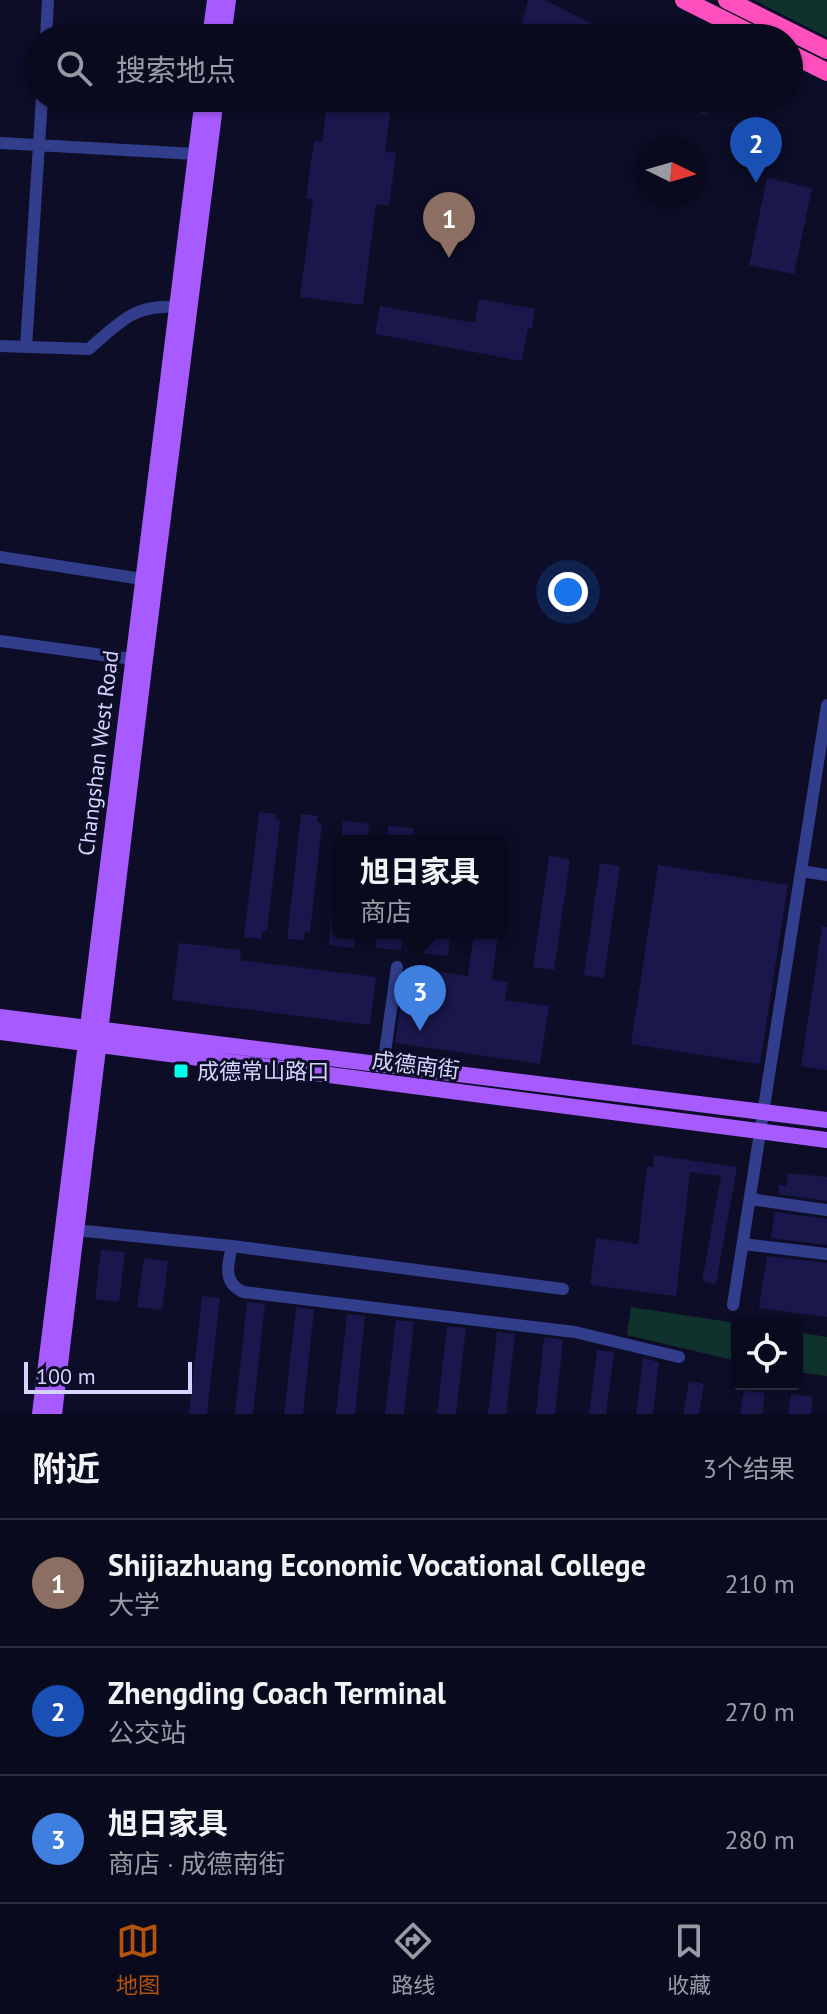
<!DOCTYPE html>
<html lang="zh">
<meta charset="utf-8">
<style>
body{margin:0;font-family:"PT Sans","Noto Sans SC",sans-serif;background:#18182b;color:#f1f3f6}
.controls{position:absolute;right:24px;bottom:24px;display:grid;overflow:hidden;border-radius:8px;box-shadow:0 2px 6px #0004}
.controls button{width:72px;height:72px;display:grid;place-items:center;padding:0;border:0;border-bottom:2px solid #2a2b3c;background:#0a0a1e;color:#f1f3f6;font:40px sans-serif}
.compass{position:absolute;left:635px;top:136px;width:72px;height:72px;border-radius:50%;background:#0a0a1e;box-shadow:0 2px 6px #0004;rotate:95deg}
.scale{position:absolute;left:24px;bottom:20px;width:168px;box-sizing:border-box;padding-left:8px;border:4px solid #d4d5ff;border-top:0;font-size:22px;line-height:28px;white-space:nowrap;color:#d4d5ff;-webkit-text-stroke:6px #0d0d28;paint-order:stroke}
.you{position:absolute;left:568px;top:592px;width:28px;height:28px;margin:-20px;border:6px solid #fff;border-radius:50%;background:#1a73e8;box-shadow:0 0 0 12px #1a73e833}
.badge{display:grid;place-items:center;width:52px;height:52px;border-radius:50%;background:#b45309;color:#fff;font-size:26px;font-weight:700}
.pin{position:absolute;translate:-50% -66px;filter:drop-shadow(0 2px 4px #0008)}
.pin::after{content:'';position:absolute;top:42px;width:28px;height:24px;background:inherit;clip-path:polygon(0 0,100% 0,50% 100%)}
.popup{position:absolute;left:332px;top:835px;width:176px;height:104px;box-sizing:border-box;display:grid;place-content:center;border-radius:8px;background:#0a0a1e;filter:drop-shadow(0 2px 6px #0005);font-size:26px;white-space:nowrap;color:#999aa4}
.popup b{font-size:30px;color:#f1f3f6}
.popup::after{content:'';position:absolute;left:50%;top:100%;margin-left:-16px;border:16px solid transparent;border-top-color:#0a0a1e}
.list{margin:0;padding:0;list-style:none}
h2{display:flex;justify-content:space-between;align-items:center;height:104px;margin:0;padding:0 32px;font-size:34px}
h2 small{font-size:26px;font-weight:400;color:#999aa4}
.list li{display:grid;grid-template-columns:52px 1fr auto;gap:24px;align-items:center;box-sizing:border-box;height:128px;padding:0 32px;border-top:2px solid #2a2b3c}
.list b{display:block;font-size:30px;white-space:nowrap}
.list p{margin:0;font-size:26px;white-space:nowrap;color:#999aa4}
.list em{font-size:26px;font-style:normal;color:#999aa4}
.icon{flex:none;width:44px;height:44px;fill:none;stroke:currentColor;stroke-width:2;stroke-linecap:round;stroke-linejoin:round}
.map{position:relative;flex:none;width:827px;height:1414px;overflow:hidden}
.search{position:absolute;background:#0a0a1e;box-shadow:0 2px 6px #0004;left:24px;right:24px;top:24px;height:88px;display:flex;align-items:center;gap:20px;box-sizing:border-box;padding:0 28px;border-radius:44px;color:#999aa4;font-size:30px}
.sheet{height:488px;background:#0a0a1e}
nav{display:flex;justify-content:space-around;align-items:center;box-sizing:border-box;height:112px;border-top:2px solid #2a2b3c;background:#0a0a1e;font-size:22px;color:#999aa4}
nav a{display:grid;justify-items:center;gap:4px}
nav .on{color:#b45309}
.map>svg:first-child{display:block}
</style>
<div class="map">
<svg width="827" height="1414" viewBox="0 0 827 1414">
<rect width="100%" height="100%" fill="#0d0d28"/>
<path fill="#0f332c" d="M754,0h73v37z
M631,1307l111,17h-5v37l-110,-26z
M797,1332l30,5v39l-30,-4z"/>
<path fill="#19174b" d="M528,0h17l75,38h-68l-30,-15z
M328,98l63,6 -6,48 11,1 -7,53 -13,-2 -13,101 -63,-8 13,-98 -7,-1 8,-57 8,1z
M671,98h42l-7,18z
M767,178l45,10 -18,86 -45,-9z
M479,299l56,10 -3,19h-4l-6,33 -147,-27 5,-28 95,17z
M259,812l17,2 -1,6 5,1 -13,110h-5l-1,8 -17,-2z
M301,814l17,2 -1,6 5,1 -12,110 -5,-1 -1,8 -17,-1z
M343,821l26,3 -2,17h-26z
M388,826l26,2 -2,13h-25z
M549,856l21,3 -16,111 -21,-3z
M600,863l20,3 -16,112 -20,-3z
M658,865l130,20 -28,179 -129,-20z
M332,915l6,1v17h18l-2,15 -25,-3z
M822,926l5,1v143l-26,-4z
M377,933h26l-2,17 -26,-2z
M424,933h26l-2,23 -26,-3z
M474,933h24l-6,47 16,2 -3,18 44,6 -9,58 -145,-21 11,-76 62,9z
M179,943l62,7 -1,10 136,17 -6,48 -198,-25z
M654,1155l83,12 -21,117 -14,-3 19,-105 -31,-4 -14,124 -86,-11 6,-47 42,6 9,-78 6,1z
M788,1173l39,4v24l-49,-7 1,-9 7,1z
M775,1212l52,7v26l-56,-7z
M101,1250l24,2 -6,50 -24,-3z
M767,1256l60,7v54l-68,-9z
M144,1258l24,3 -6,49 -25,-3z
M202,1296l18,2 -13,116h-18z
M247,1302l18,2 -12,110h-18z
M296,1307l18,3 -11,104h-19z
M347,1314l18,2 -10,98h-19z
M396,1320l18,2 -10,92h-19z
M447,1326l19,2 -10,86h-19z
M497,1332l18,2 -9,80h-18z
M544,1337l19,3 -8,74h-19z
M597,1350l17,2 -8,62h-17z
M643,1358l16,4 -6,52h-17z
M689,1381l15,3 -5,30h-16z
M744,1390l21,3 -3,21h-22z
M791,1394l22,3 -2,17h-23z"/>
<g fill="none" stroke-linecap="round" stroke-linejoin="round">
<path stroke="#323d8c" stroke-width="12" d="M46,38l2,-38
M0,143l196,11
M0,346l89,3c30,-26 45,-45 87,-42
M26,347l16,-249
M0,557l142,22
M0,641l132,18
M801,871l26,4
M383,1066l14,-99
M750,1199l77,11
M75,1230l157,16 331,43
M743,1244l84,10
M232,1246c-4,18 -10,36 11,46l332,40 104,25
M733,1305l94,-600"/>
<path stroke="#a75bff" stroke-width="16" d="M210,38l5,-38
M223,38l5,-38
M0,1017l827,103
M0,1032l827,108
M40,1414l163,-1316
M54,1414l90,-747 72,-569"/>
<path stroke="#ff4fbf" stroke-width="18" d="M684,0l76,38
M727,0l100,50
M789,53l38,19"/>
</g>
<rect fill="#00ffef" stroke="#0d0d28" stroke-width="3" x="173" y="1063" width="16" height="16" rx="4"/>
<g text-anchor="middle" stroke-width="6" stroke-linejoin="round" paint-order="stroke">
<g font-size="22" fill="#d4d5ff" stroke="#0d0d28">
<text transform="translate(98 753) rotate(-83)" y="8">Changshan West Road</text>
<text transform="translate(416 1065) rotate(7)" y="8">成德南街</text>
</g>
<g font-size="22" fill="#d4d5ff" stroke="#0d0d28" text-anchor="start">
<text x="197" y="1079">成德常山路口</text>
</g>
</g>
</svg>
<div class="controls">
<button><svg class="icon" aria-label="locate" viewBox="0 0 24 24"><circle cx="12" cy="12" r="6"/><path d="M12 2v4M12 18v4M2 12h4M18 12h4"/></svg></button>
</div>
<svg class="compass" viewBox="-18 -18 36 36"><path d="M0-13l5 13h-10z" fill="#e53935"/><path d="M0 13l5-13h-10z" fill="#999aa4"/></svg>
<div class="scale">100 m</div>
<div class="you"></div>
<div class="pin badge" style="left:449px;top:258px;background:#8d6e63">1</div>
<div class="pin badge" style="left:756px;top:183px;background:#1a4fb4">2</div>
<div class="pin badge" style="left:420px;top:1031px;background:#3f7fe0">3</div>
<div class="popup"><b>旭日家具</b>商店</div>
<div class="search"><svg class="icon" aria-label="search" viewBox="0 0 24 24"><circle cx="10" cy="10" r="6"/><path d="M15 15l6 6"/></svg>搜索地点</div>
</div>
<section class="sheet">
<h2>附近<small>3个结果</small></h2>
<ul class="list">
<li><span class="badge" style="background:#8d6e63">1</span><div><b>Shijiazhuang Economic Vocational College</b><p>大学</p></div><em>210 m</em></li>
<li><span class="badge" style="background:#1a4fb4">2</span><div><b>Zhengding Coach Terminal</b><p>公交站</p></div><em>270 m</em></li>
<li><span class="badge" style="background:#3f7fe0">3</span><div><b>旭日家具</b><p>商店 · 成德南街</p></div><em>280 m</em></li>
</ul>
</section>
<nav>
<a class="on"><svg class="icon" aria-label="map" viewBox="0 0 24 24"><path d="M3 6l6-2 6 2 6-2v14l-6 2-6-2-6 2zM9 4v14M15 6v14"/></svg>地图</a>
<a><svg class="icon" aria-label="directions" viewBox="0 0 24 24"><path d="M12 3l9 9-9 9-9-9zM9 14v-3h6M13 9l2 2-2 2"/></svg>路线</a>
<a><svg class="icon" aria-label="saved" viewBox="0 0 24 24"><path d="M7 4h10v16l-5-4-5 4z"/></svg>收藏</a>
</nav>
